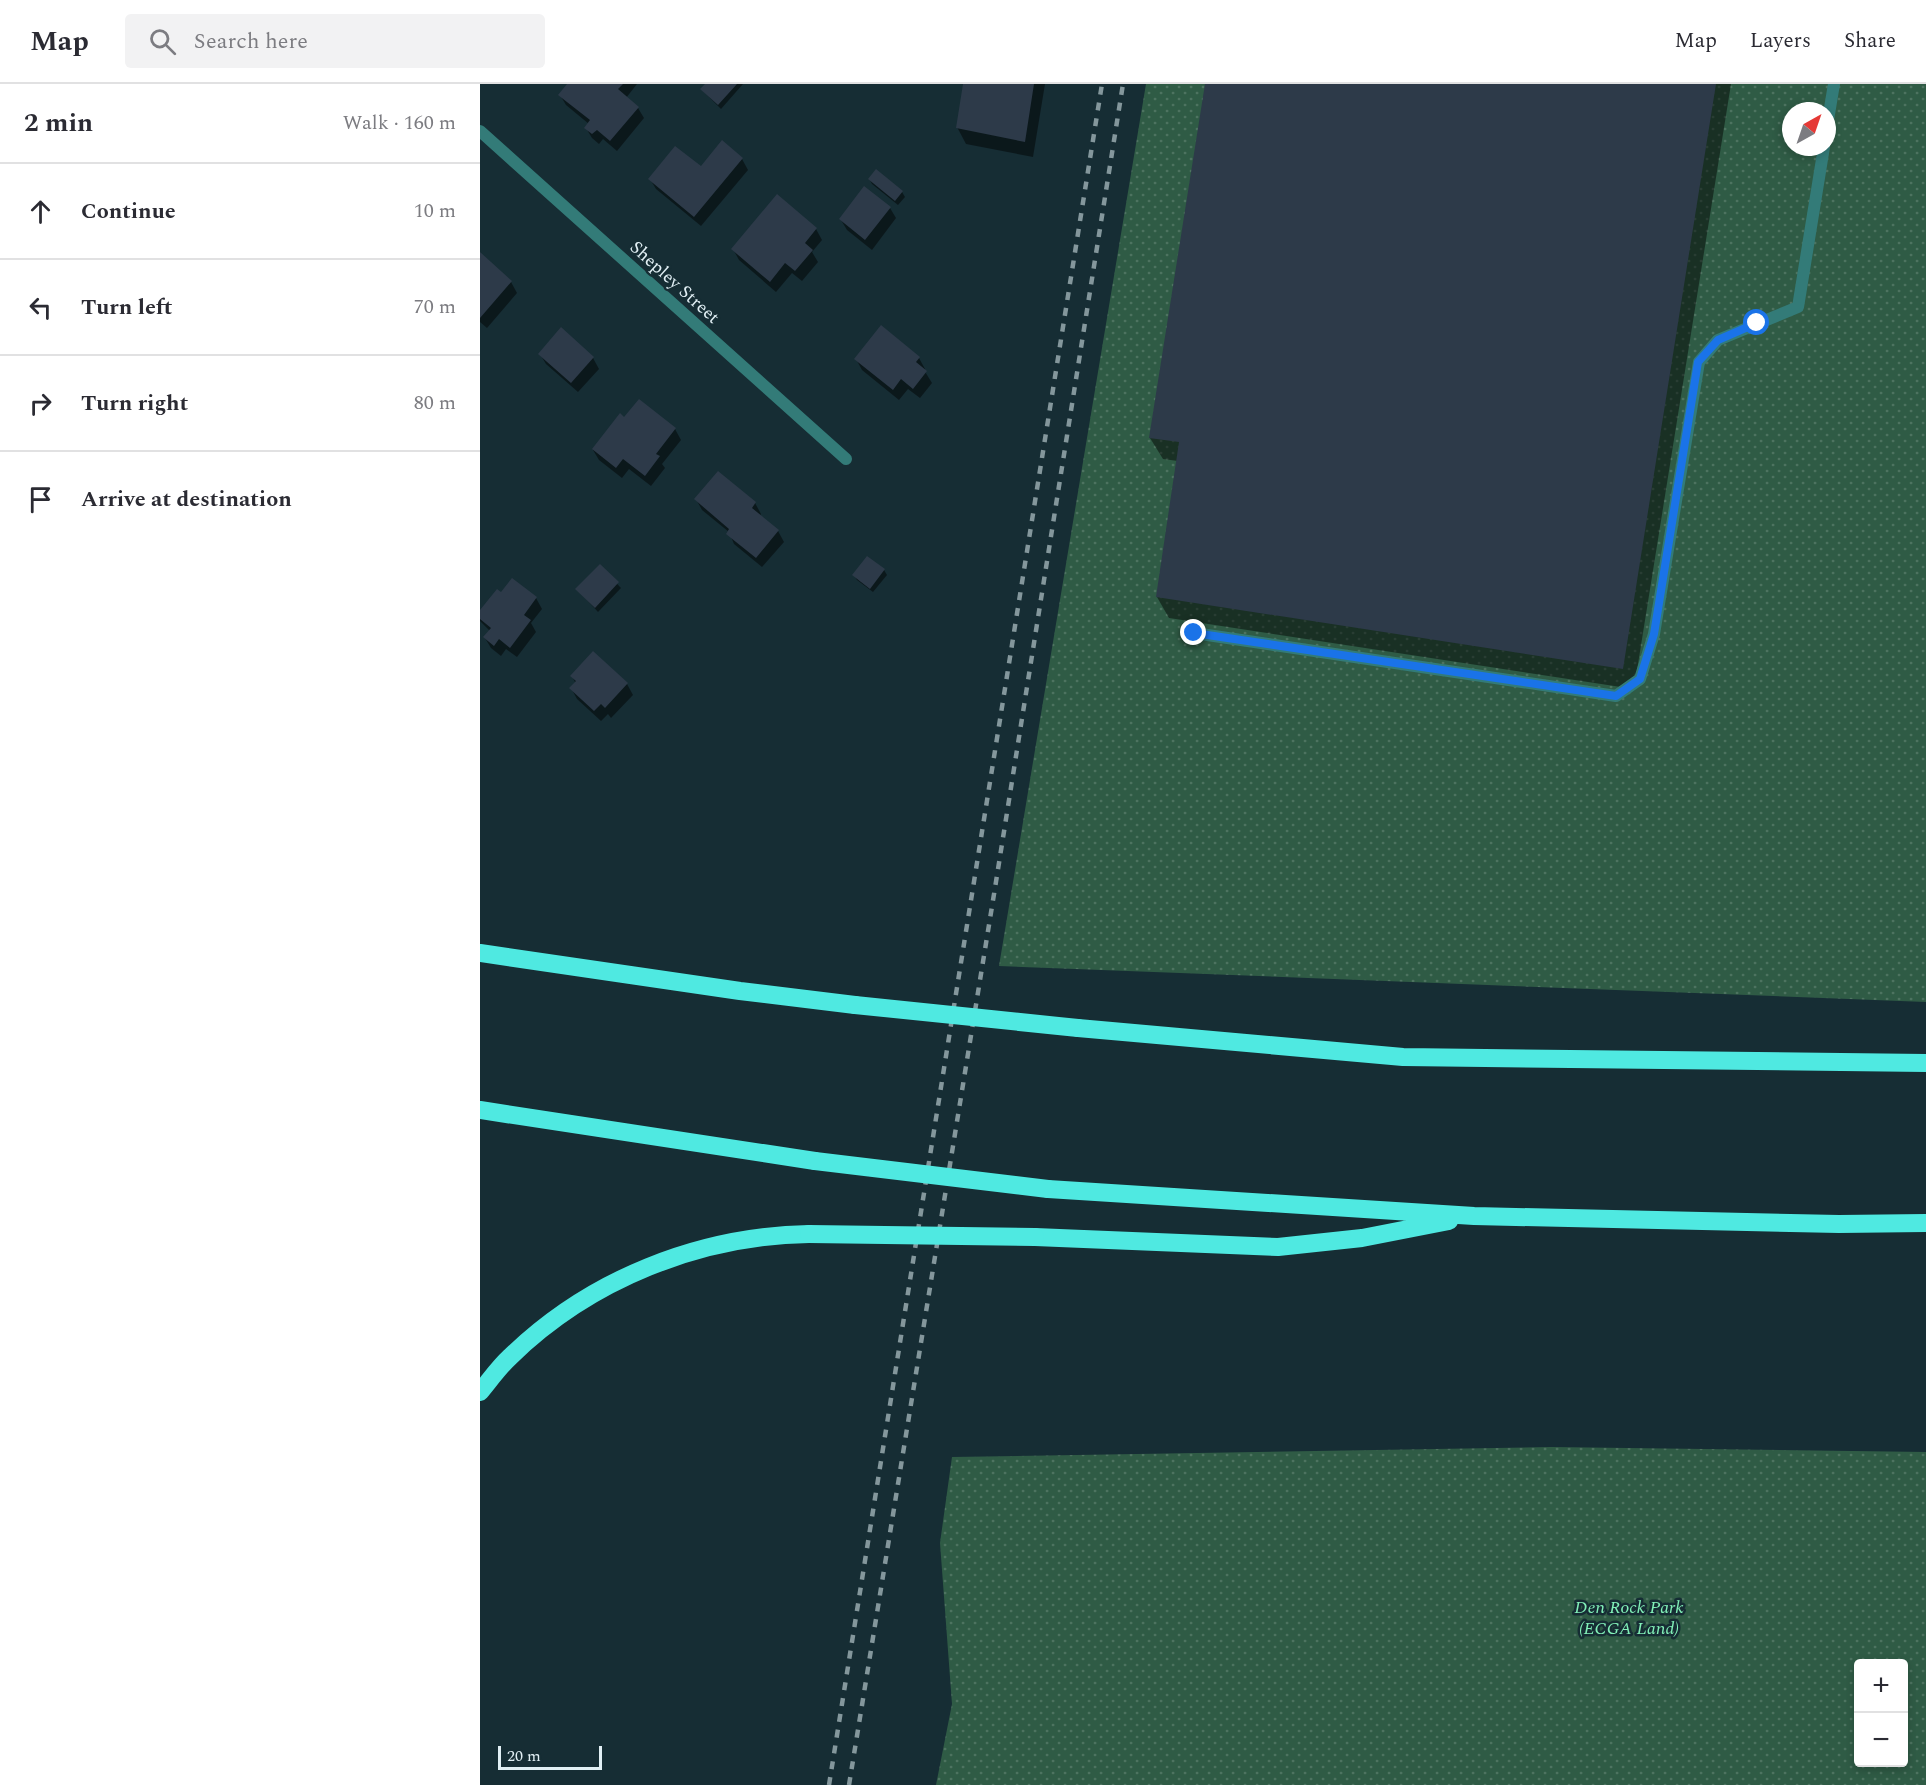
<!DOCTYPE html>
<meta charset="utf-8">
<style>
body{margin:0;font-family:Spectral,serif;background:#f2f2f3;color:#2b2b33}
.controls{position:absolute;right:18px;bottom:18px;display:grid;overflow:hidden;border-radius:6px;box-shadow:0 3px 9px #0003}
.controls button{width:54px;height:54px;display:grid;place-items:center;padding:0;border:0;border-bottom:2px solid #e1e1e2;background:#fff;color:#2b2b33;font:30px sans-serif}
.compass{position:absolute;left:1302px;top:18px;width:54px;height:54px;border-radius:50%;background:#fff;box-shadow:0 3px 9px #0003;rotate:40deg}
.scale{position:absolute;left:18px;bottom:15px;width:104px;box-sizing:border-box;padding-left:6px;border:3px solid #e1eff4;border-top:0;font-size:16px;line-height:21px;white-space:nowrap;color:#e1eff4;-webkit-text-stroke:4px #162d34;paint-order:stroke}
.stop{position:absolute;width:18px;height:18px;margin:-14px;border:4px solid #1a73e8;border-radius:50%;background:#fff}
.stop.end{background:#1a73e8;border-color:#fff;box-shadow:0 2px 6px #0008}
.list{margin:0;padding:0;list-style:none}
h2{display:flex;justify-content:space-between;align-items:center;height:78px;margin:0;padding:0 24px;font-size:26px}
h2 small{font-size:20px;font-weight:400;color:#7c7c81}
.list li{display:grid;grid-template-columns:39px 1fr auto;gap:18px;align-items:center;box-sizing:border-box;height:96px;padding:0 24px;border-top:2px solid #e1e1e2}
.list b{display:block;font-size:22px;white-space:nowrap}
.list em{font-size:20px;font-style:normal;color:#7c7c81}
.icon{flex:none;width:33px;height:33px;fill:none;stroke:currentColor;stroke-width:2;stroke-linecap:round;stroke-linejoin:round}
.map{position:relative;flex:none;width:1446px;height:1701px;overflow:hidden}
header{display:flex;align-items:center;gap:36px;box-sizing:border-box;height:84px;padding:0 30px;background:#fff;border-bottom:2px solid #e1e1e2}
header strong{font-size:28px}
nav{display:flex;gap:33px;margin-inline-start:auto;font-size:21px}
.search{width:420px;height:54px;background:#f2f2f3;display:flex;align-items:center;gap:15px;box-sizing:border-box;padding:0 21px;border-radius:6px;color:#7c7c81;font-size:22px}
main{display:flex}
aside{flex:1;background:#fff}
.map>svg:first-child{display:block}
</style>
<header>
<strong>Map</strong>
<div class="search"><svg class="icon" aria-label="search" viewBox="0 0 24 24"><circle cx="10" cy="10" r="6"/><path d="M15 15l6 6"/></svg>Search here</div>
<nav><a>Map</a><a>Layers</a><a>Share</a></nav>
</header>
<main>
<aside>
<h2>2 min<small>Walk · 160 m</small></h2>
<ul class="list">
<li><svg class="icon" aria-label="ahead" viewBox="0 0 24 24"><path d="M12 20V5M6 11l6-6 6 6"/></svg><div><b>Continue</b></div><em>10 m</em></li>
<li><svg class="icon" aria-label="left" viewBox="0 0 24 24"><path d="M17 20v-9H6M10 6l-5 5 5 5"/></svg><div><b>Turn left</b></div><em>70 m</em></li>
<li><svg class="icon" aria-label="right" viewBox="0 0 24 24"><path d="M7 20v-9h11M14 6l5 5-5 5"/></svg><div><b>Turn right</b></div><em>80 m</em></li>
<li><svg class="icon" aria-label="arrive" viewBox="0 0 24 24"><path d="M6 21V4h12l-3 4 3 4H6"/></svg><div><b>Arrive at destination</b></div></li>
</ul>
</aside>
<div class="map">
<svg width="1446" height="1701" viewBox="0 0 1446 1701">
<defs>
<pattern id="park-dots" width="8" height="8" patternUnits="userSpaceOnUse" patternTransform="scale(1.5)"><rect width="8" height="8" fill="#2f5b45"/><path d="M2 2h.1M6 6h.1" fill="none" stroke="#4d7360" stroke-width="1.8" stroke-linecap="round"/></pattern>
</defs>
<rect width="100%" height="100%" fill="#162d34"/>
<path fill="url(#park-dots)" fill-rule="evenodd" d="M666,0h780v918l-927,-36zM1311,27h36v36h-36z
M1071,1363l375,5v333h-990l16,-81 -12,-161 12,-86zM1378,1580h46v98h-46z"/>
<path fill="#0007" d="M89,0h68l-11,14 12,10 6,10 -27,33 -14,-12 -4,5 -7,-6 -6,-10 3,-4 -23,-19 -6,-10z
M227,0h36l-22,25 -19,-19z
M484,0h81l-12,73 -67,-13 -9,-17z
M726,0h525l-97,605 -465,-71 -12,-21 21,-136 -15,-2 -13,-21z
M262,75l6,11 -47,56 -45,-37 -6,-10z
M390,96l32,12 3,5 -7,8 -26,-21z
M410,124l6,10 -24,32 -25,-20 -6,-10z
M336,145l6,11 -10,12 6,10 -16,19 -10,-8 -16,19 -37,-32 -6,-11z
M0,170l31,28 6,11 -30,35 -7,-6z
M401,243l38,31 6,11 -1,1 8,13 -12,15 -12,-9 -9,11 -37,-30 -6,-11z
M81,245l32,29 6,11 -21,23 -32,-28 -6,-10z
M159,317l36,28 6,11 -19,24 3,4 -14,18 -22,-17 -7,9 -23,-18 -6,-10 32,-31z
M238,389l37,30 6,11 -1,2 18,15 6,11 -22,25 -28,-23 -5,-12 -27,-22 -6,-11z
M120,482l21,22 -23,24 -21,-23z
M404,486l3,5 -14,17 -16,-12 -3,-5z
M21,511l35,3 6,11 -11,14 5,9 -19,25 -11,-8 -5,7 -10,-8 -6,-10 5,-7 -10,-10v-8z
M92,592l55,8 6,11 -22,23 -3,-4 -7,7 -24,-22 -6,-11 5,-4z"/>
<path fill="#2d3a49" d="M87,0h56l-5,5 21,18 -29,34 -13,-11 -5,4 -8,-6 6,-8 -32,-25z
M225,0h32l-19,21 -18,-16z
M483,0h71l-9,58 -69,-14z
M725,0h511l-93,585 -467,-72 23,-155 -30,-4z
M242,56l21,18 -49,59 -46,-38 27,-33 26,20z
M396,85l27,22 -8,10 -27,-22z
M384,102l27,21 -26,33 -26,-21z
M297,110l40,34 -12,15 8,7 -18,21 -10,-8 -15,19 -39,-33z
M0,168l32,29 -32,37z
M401,241l39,32 -4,5 11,9 -14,18 -12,-10 -8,11 -39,-31z
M81,243l33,30 -23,26 -33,-29z
M159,315l37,29 -20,26 4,2 -15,20 -22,-17 -7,9 -24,-19 28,-36 4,4z
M238,387l38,31 -4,6 27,22 -23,28 -30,-24 3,-5 -35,-30z
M387,472l18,13 -15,20 -18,-14z
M120,480l19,18 -24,26 -20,-19z
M32,494l25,19 -13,18 7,5 -21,28 -11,-9 -5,7 -11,-9 8,-9 -11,-9v-9l17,-21 4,3z
M113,567l35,32 -23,25 -4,-4 -7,7 -25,-23 7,-7 -6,-5z"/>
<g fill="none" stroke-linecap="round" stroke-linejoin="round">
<path stroke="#337b78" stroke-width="12" d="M1347,42l7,-42
M714,549l422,63 24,-17 14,-45 45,-272 19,-22 80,-33 26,-160"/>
<path stroke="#337b78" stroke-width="12" d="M0,47l366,328"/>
<path stroke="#4fe9e1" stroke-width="18" d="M0,869l260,38 115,14
M598,944l325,29 523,6
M0,1026l335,51
M568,1105l426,27 365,8 87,-1
M555,1153l243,10 84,-9 87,-17
M0,1308c10,-12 19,-25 30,-35 80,-78 189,-121 299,-123"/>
<path stroke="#84979c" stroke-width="4.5" stroke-dasharray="8 8" stroke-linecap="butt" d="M349,1701l273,-1701
M369,1701l146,-897 128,-804"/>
<path stroke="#4fe9e1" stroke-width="18" d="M375,921l223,23
M335,1077l233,28
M329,1150l226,3"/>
</g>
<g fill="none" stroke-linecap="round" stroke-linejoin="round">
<path stroke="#1a73e8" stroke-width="8" d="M714,549l422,63 24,-17 14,-45 44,-272 20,-22 39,-17"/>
</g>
<g text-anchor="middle" stroke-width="5" stroke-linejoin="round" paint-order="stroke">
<g font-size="18" fill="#e1eff4" stroke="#162d34">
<text transform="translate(195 198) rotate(42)" y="6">Shepley Street</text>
</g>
<g font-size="18" font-style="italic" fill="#82f0b8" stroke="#162d34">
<text x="1149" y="1529">Den Rock Park<tspan x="1149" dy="21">(ECGA Land)</tspan></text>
</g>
</g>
</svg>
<div class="controls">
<button>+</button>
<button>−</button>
</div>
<svg class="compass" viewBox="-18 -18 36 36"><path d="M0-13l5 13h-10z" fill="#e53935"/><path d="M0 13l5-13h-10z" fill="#7c7c81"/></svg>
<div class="scale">20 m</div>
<div class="stop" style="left:1277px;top:239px"></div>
<div class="stop end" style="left:714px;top:549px"></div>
</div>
</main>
